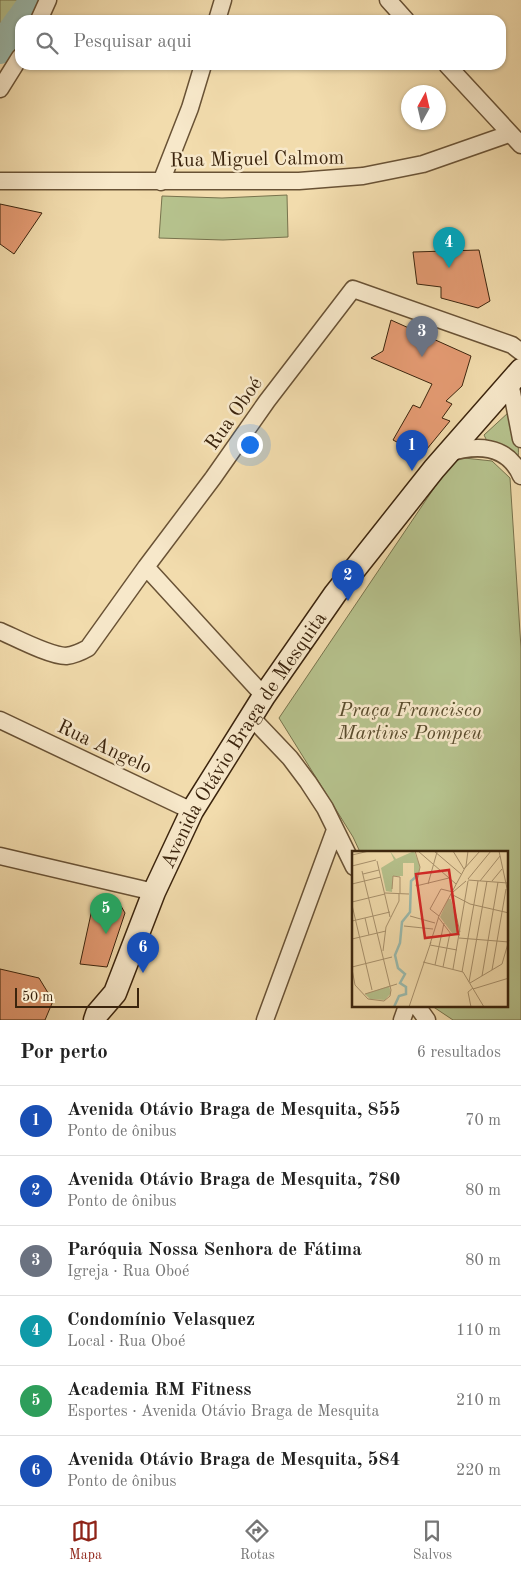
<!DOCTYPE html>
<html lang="pt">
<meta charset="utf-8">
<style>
body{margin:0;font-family:"Old Standard TT",serif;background:#f2f2f2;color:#222}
.compass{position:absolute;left:401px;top:85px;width:45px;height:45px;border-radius:50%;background:#fff;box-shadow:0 1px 4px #0004;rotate:8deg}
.scale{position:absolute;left:15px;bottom:12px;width:124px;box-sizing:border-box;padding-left:5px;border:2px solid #3b240d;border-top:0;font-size:14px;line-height:18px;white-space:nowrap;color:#3b240d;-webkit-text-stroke:4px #f7e8ca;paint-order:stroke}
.you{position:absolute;left:249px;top:444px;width:18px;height:18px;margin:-12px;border:4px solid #fff;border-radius:50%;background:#1a73e8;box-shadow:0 0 0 8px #1a73e833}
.badge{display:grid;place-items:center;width:32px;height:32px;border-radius:50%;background:#8f2418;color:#fff;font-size:16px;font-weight:700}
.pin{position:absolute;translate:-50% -41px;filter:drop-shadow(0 1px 2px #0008)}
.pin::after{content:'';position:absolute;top:26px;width:18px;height:15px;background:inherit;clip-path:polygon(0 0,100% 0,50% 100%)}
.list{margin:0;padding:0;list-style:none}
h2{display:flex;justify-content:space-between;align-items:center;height:65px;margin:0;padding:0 20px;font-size:21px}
h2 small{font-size:16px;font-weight:400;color:#767676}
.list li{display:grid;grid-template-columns:32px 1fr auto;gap:15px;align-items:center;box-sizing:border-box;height:70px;padding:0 20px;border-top:1px solid #e0e0e0}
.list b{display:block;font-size:19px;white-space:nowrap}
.list p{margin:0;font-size:16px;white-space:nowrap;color:#767676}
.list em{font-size:16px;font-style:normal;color:#767676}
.icon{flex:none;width:28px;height:28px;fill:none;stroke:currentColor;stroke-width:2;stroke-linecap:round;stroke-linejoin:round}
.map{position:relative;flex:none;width:521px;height:1020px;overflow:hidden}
.search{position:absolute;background:#fff;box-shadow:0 1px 4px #0004;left:15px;right:15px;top:15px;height:55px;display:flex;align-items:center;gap:12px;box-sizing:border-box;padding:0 18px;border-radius:15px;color:#767676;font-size:19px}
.sheet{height:485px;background:#fff}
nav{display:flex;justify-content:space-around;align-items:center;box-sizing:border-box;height:70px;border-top:1px solid #e0e0e0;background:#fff;font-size:14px;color:#767676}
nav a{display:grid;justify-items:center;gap:2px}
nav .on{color:#8f2418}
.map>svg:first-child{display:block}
</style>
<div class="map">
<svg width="521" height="1020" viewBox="0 0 521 1020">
<rect width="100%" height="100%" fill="#f2dcad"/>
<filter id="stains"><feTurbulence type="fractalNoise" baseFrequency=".004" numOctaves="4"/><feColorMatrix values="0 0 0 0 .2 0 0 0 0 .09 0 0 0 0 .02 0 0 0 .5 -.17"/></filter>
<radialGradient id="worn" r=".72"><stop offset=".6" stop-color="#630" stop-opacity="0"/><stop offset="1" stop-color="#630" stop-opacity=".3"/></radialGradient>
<path fill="#b6c28d" stroke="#78734d" d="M0,0h41l-6,20h-15v18l-20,3z
M287,195l1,42 -65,3 -64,-2 3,-42 60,2z
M509,412c6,14 11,31 9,46l-31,-17 -3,-6z
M455,457l37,4 18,17 11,170v372h-68l-21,-14h75v-154h-147l-7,-15 -74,-119z"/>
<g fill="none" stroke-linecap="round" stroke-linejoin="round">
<path stroke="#9bbbae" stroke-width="30" d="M21,20l14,-20
M0,49l20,-28"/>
</g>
<path fill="#e59b73" stroke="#3b240d" d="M0,204l42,9 -28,41 -14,-10z
M479,250l11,51 -12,7 -37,-10v-11l-24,-3 -4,-32z
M391,320l80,36 -9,30 -16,15 6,3 -10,14 8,3 -28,34 -29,-15 20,-35 7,3 12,-24 -61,-26 12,-7z
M94,900l27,6 4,7 -18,54 -27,-3z
M0,969l39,9 14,23 -8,19h-45z"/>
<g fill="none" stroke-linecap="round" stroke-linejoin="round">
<g stroke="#695235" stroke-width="19">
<path id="street" d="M388,0l18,20
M39,20l9,-20
M217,20l6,-20
M447,65l74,80
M0,89l20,-32
M0,181h299l64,-5 60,-12 86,-30
M161,182l29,-74 13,-43
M510,382l11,57
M446,454c30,-10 61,-10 75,22
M0,631c16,7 50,25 66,25 8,-1 15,-4 22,-8l58,-81
M264,696l-118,-129 67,-89 54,-77 86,-112 159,56 9,7
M251,717l39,41 18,24 17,26 29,59
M0,720l192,91
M0,856l154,36
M417,1006l10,14
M265,1020l70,-190
M402,1020l5,-14"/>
</g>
<g stroke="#3b240d" stroke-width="25">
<g id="secondary">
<path id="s1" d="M95,1020l2,-6 18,-21 39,-101 38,-81 72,-115 71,-102 99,-125 87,-99"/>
</g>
</g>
<use href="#street" stroke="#f7e8ca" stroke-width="16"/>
<use href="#secondary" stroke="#f7e8ca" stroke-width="22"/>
</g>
<g text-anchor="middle" stroke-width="5" stroke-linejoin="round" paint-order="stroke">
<g font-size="20" fill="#3b240d" stroke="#f7e8ca">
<text transform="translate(257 158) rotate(-1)" y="7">Rua Miguel Calmom</text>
<text transform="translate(233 413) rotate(-55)" y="7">Rua Oboé</text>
<text dy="7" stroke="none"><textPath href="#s1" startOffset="319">Avenida Otávio Braga de Mesquita</textPath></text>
<text transform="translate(105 746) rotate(25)" y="7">Rua Angelo</text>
</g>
<g font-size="20" font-style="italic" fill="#5a4c2d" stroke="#f7e8ca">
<text x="410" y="716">Praça Francisco<tspan x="410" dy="23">Martins Pompeu</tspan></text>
</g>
</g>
<g transform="translate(352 851)">
<rect width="156" height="156" fill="#f2dcad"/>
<path d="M38,0l6,8 18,-8 6,15 -2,10 -4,2v-15h-11v13h-10l-1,16 -6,-1 -5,-23 13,-8zM96,48h3l8,35 -7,-1 -12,-16zM37,135l2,7 -6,7 -15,-1 -5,-5z" fill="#b6c28d"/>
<path fill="none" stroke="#9bbbae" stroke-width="2.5" d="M42,156l5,-11 7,-2v-7l-6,-4 5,-9 -7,-6 -3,-13 5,-12 2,-21 8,-10 1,-31 7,-6"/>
<path fill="none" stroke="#a9926d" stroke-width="1" d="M63,0l5,16 -4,19 33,-8M66,0l38,33M82,0l27,23M101,0l11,18 16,-18M147,0l9,42M0,4l17,-4M25,10l13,56M0,15l24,-6M11,23l16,-4M116,28l23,-28M116,29l40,3M128,30l20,-25M140,30l10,-12M0,33l29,-7M76,33l9,-32M40,38l1,-13 7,1v16M33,42l24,1M99,43l19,10 39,9M99,43l9,38M0,51l33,-8M0,54l20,85M58,65l25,7M87,65l-9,-7 11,-20 12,3 13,-11M86,66l13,17 9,1M13,67l4,17M0,70l38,-9M52,75l29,3M107,87l50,4M0,88l34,-8M78,93l9,-28 27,-50 2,-15M78,94l27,5M31,100l3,-24 13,-26v-8M71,111l40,10 21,35M83,114l9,-42M0,116l40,-10M91,116l7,-34M0,118l3,16 13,14 16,2 6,-5 1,-6 -29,-119M101,118l15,-88M140,119l14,-81M110,121l16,-91M130,125l16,-94M117,131l18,-101M118,132l32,-19 7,-24M121,138l36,-11M13,143l32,-10M57,156l22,-65M119,156l-3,-15 5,-4"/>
<path fill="#d62828" fill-opacity="0.15" stroke="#d62828" stroke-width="2.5" d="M97,19l9,64 -33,4 -9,-64z"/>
<rect width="156" height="156" fill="none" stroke="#3b240d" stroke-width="2.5"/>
</g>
<rect width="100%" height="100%" filter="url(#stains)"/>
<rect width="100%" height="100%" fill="url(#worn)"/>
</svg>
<svg class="compass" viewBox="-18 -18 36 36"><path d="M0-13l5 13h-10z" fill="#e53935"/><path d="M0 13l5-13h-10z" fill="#767676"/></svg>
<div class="scale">50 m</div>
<div class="you"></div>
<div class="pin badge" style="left:412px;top:471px;background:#1a4fb4">1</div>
<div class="pin badge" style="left:348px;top:601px;background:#1a4fb4">2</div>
<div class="pin badge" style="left:422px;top:357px;background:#6b7280">3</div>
<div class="pin badge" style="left:449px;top:268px;background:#0f9aa8">4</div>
<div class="pin badge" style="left:106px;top:934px;background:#2e9e5b">5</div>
<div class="pin badge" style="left:143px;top:973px;background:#1a4fb4">6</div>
<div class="search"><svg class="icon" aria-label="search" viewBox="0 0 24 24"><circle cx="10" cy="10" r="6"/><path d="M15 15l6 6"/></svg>Pesquisar aqui</div>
</div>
<section class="sheet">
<h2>Por perto<small>6 resultados</small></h2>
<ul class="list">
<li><span class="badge" style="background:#1a4fb4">1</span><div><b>Avenida Otávio Braga de Mesquita, 855</b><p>Ponto de ônibus</p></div><em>70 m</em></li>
<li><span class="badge" style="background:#1a4fb4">2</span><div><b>Avenida Otávio Braga de Mesquita, 780</b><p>Ponto de ônibus</p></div><em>80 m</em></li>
<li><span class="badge" style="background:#6b7280">3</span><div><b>Paróquia Nossa Senhora de Fátima</b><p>Igreja · Rua Oboé</p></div><em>80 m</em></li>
<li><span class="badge" style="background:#0f9aa8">4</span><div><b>Condomínio Velasquez</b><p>Local · Rua Oboé</p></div><em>110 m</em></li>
<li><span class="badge" style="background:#2e9e5b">5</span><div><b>Academia RM Fitness</b><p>Esportes · Avenida Otávio Braga de Mesquita</p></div><em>210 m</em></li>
<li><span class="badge" style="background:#1a4fb4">6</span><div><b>Avenida Otávio Braga de Mesquita, 584</b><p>Ponto de ônibus</p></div><em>220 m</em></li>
</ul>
</section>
<nav>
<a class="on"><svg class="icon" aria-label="map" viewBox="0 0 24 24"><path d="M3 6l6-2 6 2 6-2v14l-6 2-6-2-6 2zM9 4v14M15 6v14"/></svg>Mapa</a>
<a><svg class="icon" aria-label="directions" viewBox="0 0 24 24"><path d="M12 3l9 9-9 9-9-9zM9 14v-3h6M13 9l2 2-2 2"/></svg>Rotas</a>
<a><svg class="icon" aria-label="saved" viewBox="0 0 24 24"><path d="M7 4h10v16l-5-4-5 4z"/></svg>Salvos</a>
</nav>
